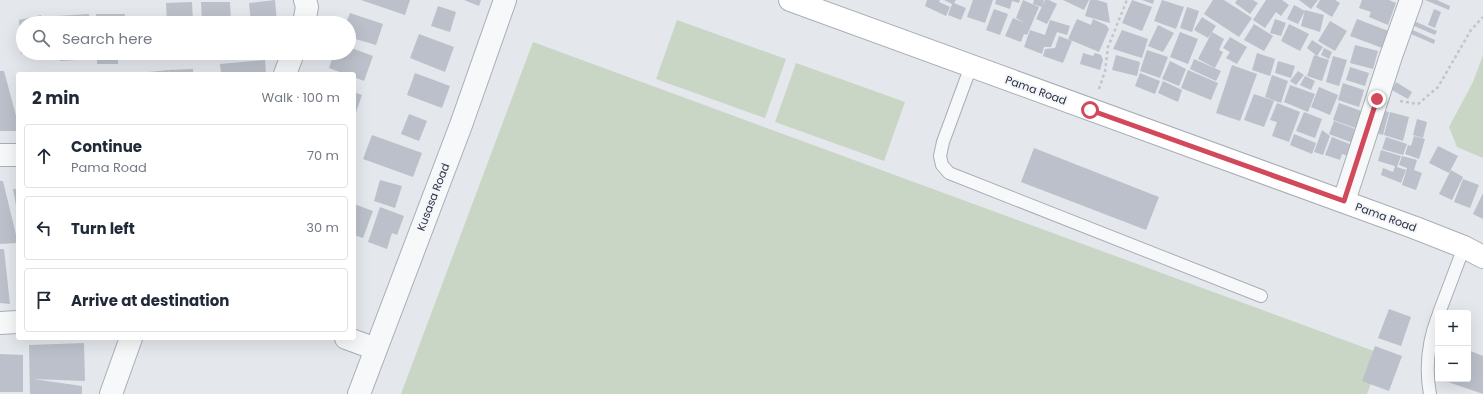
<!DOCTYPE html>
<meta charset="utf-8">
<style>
body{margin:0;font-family:Poppins,sans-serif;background:#f6f6f7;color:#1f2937}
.controls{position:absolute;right:12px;bottom:12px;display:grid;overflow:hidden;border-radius:4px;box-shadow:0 4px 16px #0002}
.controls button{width:36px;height:36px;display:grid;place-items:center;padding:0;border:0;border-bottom:1px solid #e0e1e3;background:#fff;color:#1f2937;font:20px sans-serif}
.stop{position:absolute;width:12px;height:12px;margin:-9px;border:3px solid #d1495b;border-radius:50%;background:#fff}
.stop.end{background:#d1495b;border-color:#fff;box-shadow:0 1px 4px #0008}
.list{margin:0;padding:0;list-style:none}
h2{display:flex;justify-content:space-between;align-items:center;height:52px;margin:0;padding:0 16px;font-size:17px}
h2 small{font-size:13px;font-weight:400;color:#747a83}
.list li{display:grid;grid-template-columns:26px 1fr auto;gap:12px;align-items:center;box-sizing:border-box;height:64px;margin:0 8px 8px;padding:0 8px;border:1px solid #e0e1e3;border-radius:4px}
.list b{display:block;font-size:15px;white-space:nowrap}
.list p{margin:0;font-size:13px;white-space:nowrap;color:#747a83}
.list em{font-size:13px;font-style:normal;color:#747a83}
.icon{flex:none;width:22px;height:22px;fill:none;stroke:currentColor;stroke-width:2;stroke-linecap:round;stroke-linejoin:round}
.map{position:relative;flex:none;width:1483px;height:394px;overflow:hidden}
.search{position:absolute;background:#fff;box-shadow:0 4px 16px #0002;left:16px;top:16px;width:340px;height:44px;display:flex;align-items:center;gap:10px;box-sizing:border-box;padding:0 14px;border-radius:22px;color:#747a83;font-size:15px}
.panel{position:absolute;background:#fff;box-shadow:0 4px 16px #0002;left:16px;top:72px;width:340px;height:268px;border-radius:4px}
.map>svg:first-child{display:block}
</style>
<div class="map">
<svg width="1483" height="394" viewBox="0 0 1483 394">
<rect width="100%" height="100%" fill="#e4e7ec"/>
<path fill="#c9d6c5" d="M677,20l109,39 -21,59 -109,-39z
M533,42l849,312 -15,40h-966z
M1483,55v103l-26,-11 -8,-20 24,-45z
M796,63l109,39 -21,59 -109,-39z"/>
<path fill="#bbc0ca" d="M275,0l2,23h-26l-2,-20z
M361,0h49l-5,15z
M464,0h17l-2,6z
M927,0h13l-1,2 11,5 -4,9 -21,-10z
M944,0h12l-2,3 12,5 -5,12 -13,-5 4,-11z
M973,0h20l-8,23 -18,-6z
M996,0h24l-1,3 -7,-2 -2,8 -15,-5z
M1023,0l16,7 -12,28 -3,-1 -3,8 -16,-6 8,-18 12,5 -9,-5z
M1034,0h10l-2,7 -9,-3z
M1045,0h4l8,4 -10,20 -11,-5z
M1063,0h26l-5,10z
M1090,0h7l10,3 3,20 -25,-7z
M1132,0l20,7 -10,24 -20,-8z
M1142,0h12l-1,4z
M1162,0l22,7 -8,22 -22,-8z
M1213,0h11l28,18 -13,19 -35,-23z
M1237,0h16l5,3 -8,11 -15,-11z
M1266,0h16l7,5 -8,11 -5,-4 -11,16 -12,-8z
M1299,0h19l-7,9z
M1320,0h15l5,3 -8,14 -16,-10z
M1362,0h27l7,3 -8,22 -19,-8 2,-5 -12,-4z
M1425,0h12l13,6 -1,4z
M192,2l1,21h-26l-1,-20z
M201,2h29l1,21h-29z
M1294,5l11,6 -7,13 -11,-5z
M438,6l18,6 -6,20 -19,-6z
M1187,7l12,4 -7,21 -12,-4z
M994,9l14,5 -8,21 -14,-5z
M1434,9l7,3 -6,16 -7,-3z
M1305,10l19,5 -4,17 -19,-6z
M350,13l33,11 -7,21 -27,-8v-14h-3z
M89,14l1,9h-33v-7z
M96,14h29v9h-29z
M41,15l1,8h-19v31h-2l-2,-34z
M1202,17l14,9 -8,12 -14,-8z
M1407,18l30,13 -2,4 -30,-13z
M1077,19l14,6 2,-6 13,6 3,4 -10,23 -31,-13z
M1275,19l11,4 -5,13 -11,-3z
M1357,19l34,13 -6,17 -35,-13z
M132,20h23v3h-23z
M1050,20l20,6 -3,9 -10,-3 -6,15h-7l-2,7 -18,-7 6,-17 15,5z
M1330,21l17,10 -12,20 -17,-10z
M1254,24l19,12 -9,15 -20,-11z
M1289,24l20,10 -9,17 -19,-10z
M1158,25l16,8 -11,19 -15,-6z
M1406,27l29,13 -1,4 -30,-13z
M1122,30l26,9 -6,19 -29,-9z
M1180,32l18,7 -10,25 -18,-7z
M1212,32l12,7 -5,11 4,2 -8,16 -17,-9z
M419,34l35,13 -9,25 -35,-14z
M1059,36l13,5 -9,22 -20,-7 2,-7 10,-1z
M1230,37l17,10 -10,17 -11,-6 4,-6 -7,-4z
M1312,40l11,7 -6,9 -10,-8z
M1355,45l23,6 -5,18 -23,-6z
M349,47l24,9 -9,25 -10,-4v-3h-9l-16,-6 5,-15h15z
M1324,48l8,4 -3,7 -8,-4z
M1147,50l21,7 -8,21 -20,-7z
M59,53h33v6l-32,2z
M97,53h21v11h-21z
M169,53h26v4l-26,1z
M1083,53l10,3 2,-3 6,2 2,5 -3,10 -20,-6z
M1257,53l18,6 -5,17 -18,-6z
M1116,55l24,7 -3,14 -25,-6z
M1314,55l15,5 -7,21 -15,-5z
M1333,56l14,4 -8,26 -13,-4z
M1194,59l27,12 -5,10 -26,-12z
M265,60l1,14h-45l-1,-10z
M1170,61l16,8 -7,17 -17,-7z
M1278,61l17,5 -4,12 -16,-5z
M1232,65l25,9 -17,47 -24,-8z
M1350,67l19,6 -4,13 -19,-6z
M193,69v5h-24v-4l-1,4h-20v-2l21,-2z
M1188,70l30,13 -7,17 -30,-12z
M0,71h4l14,52v8h-18z
M1298,71l6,4 -8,10 -6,-4z
M415,73l35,13 -8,22 -35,-13z
M1140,73l20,8 -5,13 -20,-8z
M1272,75l16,6 -7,22 -16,-6z
M1305,76l10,5 -4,9 -11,-5z
M1163,81l19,9 -4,12 -20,-9z
M1396,82l16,10 -4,7 -16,-9z
M1343,83l21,7 -5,17 -21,-7z
M1290,85l25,9 -7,18 -24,-10z
M1319,87l19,8 -8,20 -19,-8z
M354,92l8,3 -8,23z
M1254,94l20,7 -10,26 -20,-7z
M1277,103l23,9 -11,30 -17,-6 5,-14 -7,-2z
M1339,103l25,9 -6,17 -25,-9z
M1378,109l11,3 -6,23 -11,-3z
M1304,112l18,7 -7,19 -19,-7z
M1390,112l19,5 -6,24 -19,-6z
M409,114l18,7 -8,20 -18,-7z
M1417,119l10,3 -4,16 -10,-3z
M1334,121l24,9 -5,13 -24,-9z
M1322,130l8,6 -7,19 -9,-3z
M1294,134l22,9 -4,11 -22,-9z
M372,135l50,18 -9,24 -50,-18z
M1414,136l11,3 -6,20 -14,-5 3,-9 3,1z
M1332,137l20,8 -4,11 -6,-2 -2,6 -15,-5z
M1386,137l21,7 -4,11 -21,-6z
M1438,146l20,10 -9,17 -20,-10z
M1034,148l125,49 -13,33 -125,-48z
M1381,150l20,6 -4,11 9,3 -5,13 -20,-8 2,-7 10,4 2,-6 -17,-5z
M1402,156l15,4 -3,10 8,3 -6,17 -14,-5 5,-17 -8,-3z
M1451,170l12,7 -11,23 -13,-6z
M1463,179l16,6 -9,23 -16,-6z
M380,180l22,6 -7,22 -21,-7z
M0,181h3l15,62 -18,1z
M13,189h5v22h-1z
M1483,193v26l-10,-5z
M354,204l19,7 -10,27 -9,-3z
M380,207l24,9 -7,19 -5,-2 -5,16 -19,-7z
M0,249h4l6,55 -10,-1z
M16,252h2v29h-1z
M1389,309l22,8 -10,29 -23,-8z
M84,343l1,38 -52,-2 49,7v8h-52l-1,-49z
M1375,346l27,10 -13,35 -27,-10z
M1468,350l15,6v38l-35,-12 1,-3h19z
M0,354l23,1v37h-23z"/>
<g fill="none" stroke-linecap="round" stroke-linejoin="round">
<g stroke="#a9aeb7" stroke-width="14">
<path id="lane" d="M971,66l-28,76 -3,14 2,9 7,8 312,123
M1439,313l25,-66
M1430,394c-5,-27 -2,-52 8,-78"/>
</g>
<g stroke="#a9aeb7" stroke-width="24">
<path id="street" d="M304,23l3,-16 -2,-7
M285,74l8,-21
M0,155h18
M1344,201l47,-145 20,-56
M0,323l18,-1
M346,338l30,11
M111,394l20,-56
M359,394l102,-269 44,-125"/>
</g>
<g stroke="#a9aeb7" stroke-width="24">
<path id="secondary" d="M790,0l623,227 51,20 19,10"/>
</g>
<path stroke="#c2c5cb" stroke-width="2.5" stroke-dasharray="3 3" stroke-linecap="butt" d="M1099,89l6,-18 3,-24 19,-47
M1400,101l18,3 20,-17 33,-57 12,-13"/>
<use href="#lane" stroke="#f7f8fa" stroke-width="12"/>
<use href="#street" stroke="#f7f8fa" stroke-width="22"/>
<use href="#secondary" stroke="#fff" stroke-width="22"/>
</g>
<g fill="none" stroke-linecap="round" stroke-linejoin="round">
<path stroke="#d1495b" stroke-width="5" d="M1090,110l254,91 33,-102"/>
</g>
<g text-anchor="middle" stroke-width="4" stroke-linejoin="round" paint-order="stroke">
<g font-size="11" fill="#2b3445" stroke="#f4f6f9">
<text transform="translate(1036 90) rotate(20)" y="4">Pama Road</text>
<text transform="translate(433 197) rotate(-69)" y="4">Kusasa Road</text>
<text transform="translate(1386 217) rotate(20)" y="4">Pama Road</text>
</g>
</g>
</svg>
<div class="controls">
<button>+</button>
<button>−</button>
</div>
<div class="stop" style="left:1090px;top:110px"></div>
<div class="stop end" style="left:1377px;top:99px"></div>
<div class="search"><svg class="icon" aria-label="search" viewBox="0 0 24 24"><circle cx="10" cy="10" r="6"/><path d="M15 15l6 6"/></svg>Search here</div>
<section class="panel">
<h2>2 min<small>Walk · 100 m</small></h2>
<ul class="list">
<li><svg class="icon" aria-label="ahead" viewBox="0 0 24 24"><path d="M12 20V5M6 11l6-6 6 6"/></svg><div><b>Continue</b><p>Pama Road</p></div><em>70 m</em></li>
<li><svg class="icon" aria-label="left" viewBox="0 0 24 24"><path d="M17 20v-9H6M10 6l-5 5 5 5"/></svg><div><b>Turn left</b></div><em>30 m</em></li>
<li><svg class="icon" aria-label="arrive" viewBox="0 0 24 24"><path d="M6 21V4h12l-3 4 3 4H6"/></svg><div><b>Arrive at destination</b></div></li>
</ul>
</section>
</div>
